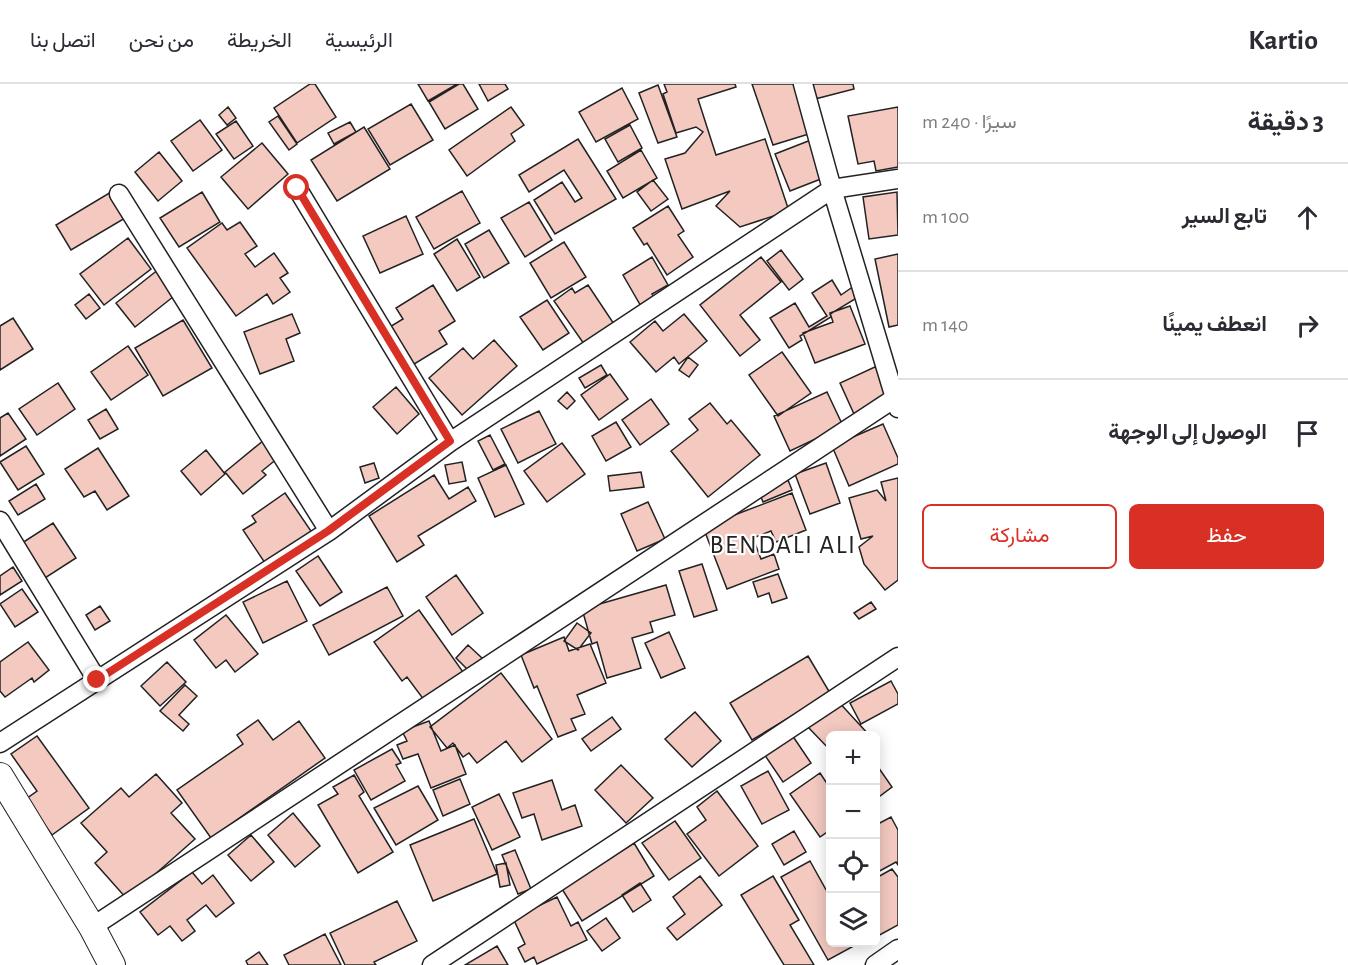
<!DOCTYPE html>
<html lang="ar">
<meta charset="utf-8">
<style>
body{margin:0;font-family:"Alegreya Sans",Vazirmatn,sans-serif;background:#f2f2f3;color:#2b2b33;direction:rtl}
.controls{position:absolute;right:18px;bottom:18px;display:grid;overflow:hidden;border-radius:9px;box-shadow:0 3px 15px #0003}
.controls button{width:54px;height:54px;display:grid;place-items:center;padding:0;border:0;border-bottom:2px solid #e1e1e2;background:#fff;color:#2b2b33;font:30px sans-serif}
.stop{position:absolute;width:18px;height:18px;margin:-14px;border:4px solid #d93025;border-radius:50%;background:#fff}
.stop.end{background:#d93025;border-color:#fff;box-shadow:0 2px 6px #0008}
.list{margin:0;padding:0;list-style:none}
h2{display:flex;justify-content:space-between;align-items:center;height:78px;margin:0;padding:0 24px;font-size:26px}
h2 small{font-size:20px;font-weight:400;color:#7c7c81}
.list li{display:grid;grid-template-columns:39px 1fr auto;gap:18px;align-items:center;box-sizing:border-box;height:108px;padding:0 24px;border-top:2px solid #e1e1e2}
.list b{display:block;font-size:22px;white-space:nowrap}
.list em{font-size:20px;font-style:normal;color:#7c7c81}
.actions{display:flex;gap:12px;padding:18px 24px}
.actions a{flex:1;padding:14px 0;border:2px solid #d93025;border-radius:9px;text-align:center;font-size:21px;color:#d93025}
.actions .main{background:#d93025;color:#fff}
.icon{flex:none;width:33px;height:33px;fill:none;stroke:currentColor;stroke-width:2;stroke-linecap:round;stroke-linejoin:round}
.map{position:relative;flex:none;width:898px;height:881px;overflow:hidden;direction:ltr}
header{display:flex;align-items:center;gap:36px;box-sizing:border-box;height:84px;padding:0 30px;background:#fff;border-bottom:2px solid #e1e1e2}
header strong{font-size:28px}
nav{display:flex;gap:33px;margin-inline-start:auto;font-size:21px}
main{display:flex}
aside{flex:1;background:#fff}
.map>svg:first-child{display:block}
</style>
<header>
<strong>Kartio</strong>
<nav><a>الرئيسية</a><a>الخريطة</a><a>من نحن</a><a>اتصل بنا</a></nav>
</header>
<main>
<aside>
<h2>3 دقيقة<small>سيرًا · 240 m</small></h2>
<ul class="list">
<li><svg class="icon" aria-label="ahead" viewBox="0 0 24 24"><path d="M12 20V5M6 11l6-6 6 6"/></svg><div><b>تابع السير</b></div><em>100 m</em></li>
<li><svg class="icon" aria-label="right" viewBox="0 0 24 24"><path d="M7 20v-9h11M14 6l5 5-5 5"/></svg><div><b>انعطف يمينًا</b></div><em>140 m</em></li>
<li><svg class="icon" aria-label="arrive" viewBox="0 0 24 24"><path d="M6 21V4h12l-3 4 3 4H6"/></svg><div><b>الوصول إلى الوجهة</b></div></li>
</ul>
<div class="actions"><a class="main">حفظ</a><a>مشاركة</a></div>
</aside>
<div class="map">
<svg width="898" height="881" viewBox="0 0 898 881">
<rect width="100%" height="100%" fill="#fff"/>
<path fill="#f3c9c0" stroke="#222" stroke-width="1.5" d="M310,0h5l21,33 -39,26 -23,-35z
M418,0h39l-29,17z
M459,0h4l15,25 -33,20 -16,-27z
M479,0h26l3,5 -20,12z
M664,0h71l1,3 -38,12 18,56 49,-16 24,72 -49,16 -24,-21 14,-15 -48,18 -17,-50 20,-6 18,-21 -7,-5 -20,6 -13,-39 4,-2z
M752,0h44l16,49 -39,12z
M811,0h42l1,5 -39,10z
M658,1l19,52 -19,6 -19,-50z
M622,4l16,31 -42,23 -17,-30z
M411,20l22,36 -43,25 -22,-36z
M228,23l8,11 -9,7 -8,-10z
M511,23l13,18 -13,9 4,7 -48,35 -18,-26z
M898,23v60l-22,4 -2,-10 -16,3 -10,-48z
M278,32l19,28 -8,6 -20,-28z
M200,36l22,30 -29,21 -22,-30z
M236,37l17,25 -19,13 -18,-25z
M350,38l6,10 -22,12 -6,-11z
M630,41l12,23 -24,14 -13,-23z
M364,43l26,42 -53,32 -26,-41z
M816,54l15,37 -41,16 -15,-37z
M578,55l38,60 -61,35 -21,-34 28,-18 13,20 7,-4 -18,-28 -35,22 -10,-17z
M262,59l26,31 -40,35 -27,-32z
M641,66l16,28 -34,20 -16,-27z
M159,68l23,29 -24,20 -23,-29z
M653,96l15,19 -17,12 -14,-19z
M116,105l16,25 -61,36 -15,-25z
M462,107l18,32 -46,26 -18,-32z
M202,108l18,30 -41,25 -19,-29z
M897,108l1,43 -29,4 -6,-42z
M529,118l23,38 -27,17 -24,-39z
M668,122l16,25 -6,4 15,22 -26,18 -20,-32 -3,2 -11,-17z
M406,132l17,38 -43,19 -17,-37z
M240,138l17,24 -12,8 10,13 19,-14 14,20 -8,5 10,14 -17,12 -6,-10 -31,22 -49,-68 35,-25 5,7z
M489,146l20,33 -25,15 -19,-34z
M128,154l23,31 -47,36 -24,-31z
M457,155l23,38 -23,14 -23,-37z
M564,158l22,35 -35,21 -21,-35z
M781,166l22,29 -14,11 -22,-29z
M898,170v71l-9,2 -14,-68z
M652,173l16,28 -16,9 4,6 -14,8 -19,-33z
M761,173l20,25 -41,33 20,25 -20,16 -40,-51z
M159,185l19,24 -43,34 -19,-24z
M832,196l9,15 13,-9 6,10 -30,18 1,3 -31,19 2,4 -13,8 -19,-30 25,-15 14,24 18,-11 -15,-23z
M433,201l22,36 -16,10 8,13 -36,22 -23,-38 15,-9 -7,-11z
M588,201l26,39 -30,20 -30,-43 18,-13 3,5z
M89,210l11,14 -14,11 -11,-14z
M547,216l22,33 -26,17 -23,-33z
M850,222l15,38 -50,19 -12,-30 30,-11 -3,-9z
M292,230l8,19 -14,6 8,22 -34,13 -16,-42z
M684,230l23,27 -28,23 -5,-7 -18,15 -26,-30 25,-21 8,10z
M13,234l20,31 -33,21v-44z
M183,236l29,48 -49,28 -28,-48z
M494,256l23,26 -55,49 -33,-37 34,-30 10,11z
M128,262l20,29 -37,25 -20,-28z
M782,268l29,41 -33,23 -29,-41z
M688,273l10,8 -9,12 -10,-7z
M601,281l6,10 -22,13 -6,-10z
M877,282l14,30 -37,18 -14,-31z
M610,290l18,25 -29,21 -18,-25z
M58,299l17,26 -38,26 -18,-26z
M396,303l23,27 -22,20 -24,-27z
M567,308l8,9 -8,8 -9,-8z
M827,308l16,34 -53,25 -16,-35z
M651,315l18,25 -29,21 -18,-25z
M710,319l17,21 4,-4 29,35 -52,42 -37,-46 27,-21 -9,-11z
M106,325l12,20 -18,10 -12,-19z
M539,327l17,33 -38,19 -17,-34z
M8,329l18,26 -26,17v-38z
M616,338l15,25 -25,14 -14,-25z
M883,340l15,34v6l-49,22 -17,-40z
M490,351l15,29 -12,6 -15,-29z
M264,356l14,18 -16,13 4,4 -23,19 -18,-22z
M562,359l23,31 -38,28 -23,-31z
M26,362l18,28 -26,16 -18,-28z
M98,364l31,48 -22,14 -12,-19 -11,6 -19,-28z
M206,366l19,24 -24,21 -20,-24z
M462,378l4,19 -17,3 -4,-19z
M374,379l5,15 -14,5 -5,-16z
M826,379l14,40 -30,11 -15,-40z
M506,381l18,39 -29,13 -17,-39z
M641,388l3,15 -34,4 -2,-15z
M434,391l15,24 19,-12 8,14 -58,35 6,9 -27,17 -28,-46z
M898,394v102l-13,10 -21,-26 -5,-17 14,-11 -12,3 -12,-41 28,-8 9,11 -5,-19z
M788,396l4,10 -29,12 -4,-10z
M36,400l9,15 -27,16 -9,-14z
M285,409l28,41 -46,32 -24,-36 13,-8 -4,-6z
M792,409l14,37 -30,12 -5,-11 -18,7 8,21 13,-5 5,15 -52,20 -24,-62z
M648,418l17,37 -28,12 -16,-37z
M53,439l23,35 -31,20 -23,-35z
M318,472l24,36 -22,14 -24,-35z
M702,480l15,46 -23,7 -15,-46z
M13,483l9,14 -22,14v-19z
M778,490l9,24 -15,5 -3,-10 -11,4 -5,-15z
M456,491l27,38 -31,22 -26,-38z
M287,497l20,40 -44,22 -20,-41z
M666,501l9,30 -25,7 3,10 -21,6 9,30 -34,10 -10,-36 -5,2 -10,-35z
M387,503l16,29 -74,39 -16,-30z
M22,505l16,23 -23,15 -15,-23z
M871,518l5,7 -17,10 -5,-6z
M100,522l10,15 -15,9 -9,-15z
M419,526l44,62 -39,28 -17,-23 -5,4 -28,-39z
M226,531l32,39 -23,18 -9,-12 -10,8 -22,-28z
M577,539l14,10 -13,17 -14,-9z
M669,548l16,36 -24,10 -16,-35z
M564,553l5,14 21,-7 16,39 -29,12 8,19 -14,5 5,11 -18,7 -21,-51 -3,2 -13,-33z
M28,558l21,28 -15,12 -2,-4 -27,19 -5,-6v-29z
M468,561l15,14 -13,13 -14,-14z
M808,572l22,37 -78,47 -22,-37z
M167,578l19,20 -26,24 -19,-20z
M501,589l51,66 -30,23 -16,-21 -29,22 -8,-10 -6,4 -10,-14 -6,5 -17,-21z
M891,597l7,13v10l-37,20 -11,-21z
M185,601l12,11 -18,19 10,9 -6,7 -23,-20z
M836,615l34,37h-40v14l-23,-24z
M695,628l26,29 -29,26 -27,-28z
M612,633l9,12 -30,22 -9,-12z
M258,636l15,20 26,-19 26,37 -114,80 -34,-48 66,-46 -6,-9z
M429,637l12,30 14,-6 11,29 -35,14 -13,-34 -15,5 -6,-14 10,-4 -5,-10z
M790,648l21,31 -28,19 -21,-31z
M37,652l52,72 -37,27 -26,-36 11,-8 -26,-37z
M392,665l9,14 -5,2 9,16 -34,19 -17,-30z
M876,680l16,23 -16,12z
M621,681l32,33 -27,25 -31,-33z
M768,687l21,39 -27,14 -21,-38z
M820,689l10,15v42l-10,7 -30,-43z
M156,690l26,29 -11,10 24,26 -68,60 -32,-36 12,-11 -26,-29 40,-35 8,9z
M354,691l10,17 -5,4 34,56 -35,21 -40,-68 20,-11 -5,-7z
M460,695l10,25 -27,12 -10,-26z
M552,696l10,30 13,-5 7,21 -40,14 -8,-26 -12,4 -9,-25z
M418,702l20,34 -42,25 -22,-37z
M717,707l41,55 -39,30 -32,-42 19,-14 -9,-13z
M499,710l21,43 -28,13 -20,-43z
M293,729l27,33 -25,21 -27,-32z
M891,733l7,13v35l-2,-3 -20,11v-48z
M474,735l23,55 -64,27 -23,-56z
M675,737l26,37 -32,22 -27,-37z
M794,747l12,21 -22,13 -12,-21z
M251,751l23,27 -23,19 -23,-26z
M634,759l20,33 -72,45 -20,-32z
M515,766l16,39 -13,5 -16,-39z
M810,777l20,36v45h36l-6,4 -1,-3 -31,17 -47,-83z
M506,779l4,22 -10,2 -4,-22z
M892,785l6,8v48l-22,12v-59z
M192,788l10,12 11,-9 21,28 -18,14 -10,-12 -19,15 8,11 -13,10 -12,-15 -12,9 -18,-23z
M700,792l22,29 -45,35 -10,-12 18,-14 -12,-17z
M773,792l26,44 -9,5 24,40h-30l-43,-70z
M640,799l11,17 -18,12 -11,-17z
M557,813l14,29 7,-4 9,18 -50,24 -3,-7 -9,5 -7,-14 7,-4 -12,-26z
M397,817l20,40 -43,21 2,3h-31l-15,-32z
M606,834l14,20 -18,13 -15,-20z
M325,850l16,31h-52l-5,-10z
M497,862l11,19h-43z
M259,868l9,13h-20l-2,-4z"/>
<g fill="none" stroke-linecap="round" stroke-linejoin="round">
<g stroke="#222" stroke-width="21">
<path id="minor" d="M803,0l29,105 66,219
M297,104l153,254
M119,110l210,337
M0,437l97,159
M0,659l329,-212 121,-89 382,-253 66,-10
M92,843l803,-529
M432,881l466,-308
M875,881l23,-16"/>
</g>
<g stroke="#222" stroke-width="28">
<path id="secondary" d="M0,692l92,151 20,38"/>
</g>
<use href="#minor" stroke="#fff" stroke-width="18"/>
<use href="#secondary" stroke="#fff" stroke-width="26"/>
</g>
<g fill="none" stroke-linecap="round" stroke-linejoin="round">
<path stroke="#d93025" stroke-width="8" d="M97,596l231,-149 122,-90 -153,-253"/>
</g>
<g text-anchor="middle" stroke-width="4.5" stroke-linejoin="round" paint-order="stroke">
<g font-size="26" letter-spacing="1.5" fill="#222" stroke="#fff">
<text x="783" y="469">BENDALI ALI</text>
</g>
</g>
</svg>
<div class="controls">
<button>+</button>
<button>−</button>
<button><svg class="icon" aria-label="locate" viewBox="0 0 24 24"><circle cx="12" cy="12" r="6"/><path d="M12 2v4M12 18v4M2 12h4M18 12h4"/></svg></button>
<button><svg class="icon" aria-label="layers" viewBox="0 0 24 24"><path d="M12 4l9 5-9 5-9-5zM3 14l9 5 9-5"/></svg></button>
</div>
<div class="stop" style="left:297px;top:104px"></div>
<div class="stop end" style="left:97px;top:596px"></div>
</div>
</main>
